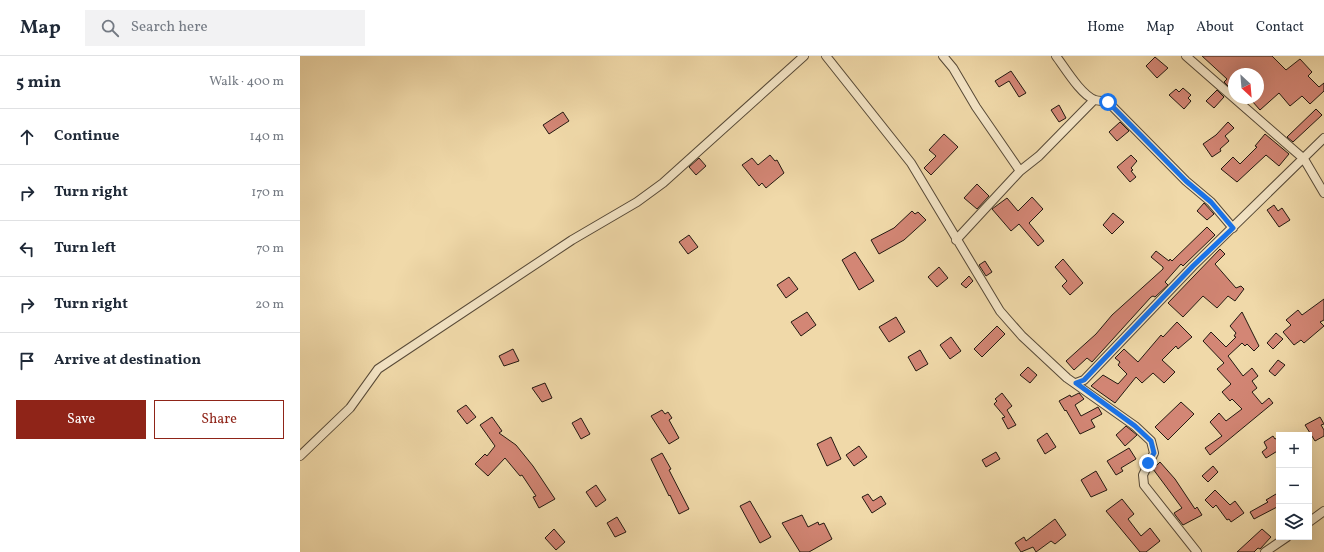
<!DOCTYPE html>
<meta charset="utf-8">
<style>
body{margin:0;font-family:Vollkorn,serif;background:#f2f2f3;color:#1f2937}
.controls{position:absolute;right:12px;bottom:12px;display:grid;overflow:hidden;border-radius:0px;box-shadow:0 4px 16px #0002}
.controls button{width:36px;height:36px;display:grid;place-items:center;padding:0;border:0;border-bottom:1px solid #e0e1e3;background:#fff;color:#1f2937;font:20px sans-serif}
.compass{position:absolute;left:928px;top:12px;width:36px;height:36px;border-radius:50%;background:#fff;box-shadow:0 4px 16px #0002;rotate:154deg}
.stop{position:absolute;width:12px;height:12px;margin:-9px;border:3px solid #1a73e8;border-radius:50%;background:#fff}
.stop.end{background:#1a73e8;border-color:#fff;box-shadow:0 1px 4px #0008}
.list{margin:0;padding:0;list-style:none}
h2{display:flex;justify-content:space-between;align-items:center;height:52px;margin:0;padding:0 16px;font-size:17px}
h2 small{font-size:13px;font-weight:400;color:#747a83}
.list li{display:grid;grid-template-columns:26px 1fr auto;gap:12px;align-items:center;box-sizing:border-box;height:56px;padding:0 16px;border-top:1px solid #e0e1e3}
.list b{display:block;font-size:15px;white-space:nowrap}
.list em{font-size:13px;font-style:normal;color:#747a83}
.actions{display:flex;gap:8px;padding:12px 16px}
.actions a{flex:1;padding:9px 0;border:1px solid #8f2418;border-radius:0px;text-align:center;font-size:14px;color:#8f2418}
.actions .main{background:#8f2418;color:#fff}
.icon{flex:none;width:22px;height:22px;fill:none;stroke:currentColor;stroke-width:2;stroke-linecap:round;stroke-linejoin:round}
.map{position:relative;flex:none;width:1024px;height:496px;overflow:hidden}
header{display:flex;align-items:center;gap:24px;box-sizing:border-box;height:56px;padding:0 20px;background:#fff;border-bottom:1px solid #e0e1e3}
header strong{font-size:19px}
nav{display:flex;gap:22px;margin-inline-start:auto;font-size:14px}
.search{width:280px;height:36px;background:#f2f2f3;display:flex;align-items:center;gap:10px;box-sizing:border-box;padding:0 14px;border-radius:0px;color:#747a83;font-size:15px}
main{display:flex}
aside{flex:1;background:#fff}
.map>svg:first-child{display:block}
</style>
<header>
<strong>Map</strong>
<div class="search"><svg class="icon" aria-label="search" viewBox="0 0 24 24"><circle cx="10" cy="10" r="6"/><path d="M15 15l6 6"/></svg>Search here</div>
<nav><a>Home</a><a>Map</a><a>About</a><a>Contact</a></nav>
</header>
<main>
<aside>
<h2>5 min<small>Walk · 400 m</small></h2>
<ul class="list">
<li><svg class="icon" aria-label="ahead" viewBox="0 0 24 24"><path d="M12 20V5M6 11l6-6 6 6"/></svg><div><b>Continue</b></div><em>140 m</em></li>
<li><svg class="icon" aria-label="right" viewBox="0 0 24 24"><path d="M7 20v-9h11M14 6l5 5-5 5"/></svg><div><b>Turn right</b></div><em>170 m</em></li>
<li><svg class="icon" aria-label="left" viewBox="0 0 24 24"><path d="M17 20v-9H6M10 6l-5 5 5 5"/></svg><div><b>Turn left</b></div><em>70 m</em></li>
<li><svg class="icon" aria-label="right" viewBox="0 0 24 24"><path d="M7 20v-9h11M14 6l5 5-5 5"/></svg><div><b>Turn right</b></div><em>20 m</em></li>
<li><svg class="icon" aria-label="arrive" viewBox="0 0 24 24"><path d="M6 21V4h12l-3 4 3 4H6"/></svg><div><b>Arrive at destination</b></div></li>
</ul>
<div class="actions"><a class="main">Save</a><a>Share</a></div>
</aside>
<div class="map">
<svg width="1024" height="496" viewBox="0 0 1024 496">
<rect width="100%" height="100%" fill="#f0d9a9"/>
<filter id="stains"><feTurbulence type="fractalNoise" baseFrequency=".005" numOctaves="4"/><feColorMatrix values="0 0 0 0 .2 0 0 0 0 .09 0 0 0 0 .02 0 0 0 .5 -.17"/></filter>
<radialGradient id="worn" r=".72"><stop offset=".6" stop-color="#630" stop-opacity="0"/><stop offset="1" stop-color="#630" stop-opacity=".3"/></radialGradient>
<path fill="#d38675" stroke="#231911" d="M902,0h70l14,14 14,-11 12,13 -4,4 11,11 5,-4v8l-14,13 -8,-8 -12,10 -11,-13 -19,17 -8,-9 6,-3v-24h-24v13l-2,-2 -3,2 -5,-5 3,-3z
M855,1l13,11 -11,10 -11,-12z
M711,15l15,22 -7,4 -10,-16 -10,6 -4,-6z
M883,32l8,7 -3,3 3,3 -7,8 -15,-14 7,-6 3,3z
M917,34l7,7 -10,11 -8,-7z
M759,49l7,13 -7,4 -8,-12z
M1016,53l6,6 -29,27 -6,-5z
M263,56l6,9 -20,13 -6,-9z
M820,66l9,9 -12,10 -8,-9z
M928,66l6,6 -9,8 4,5 -9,8 1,2 -9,6 -9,-13 13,-9z
M644,78l14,13 -27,28 -7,-7 12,-12 -7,-6z
M965,78l24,20 -10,12 -13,-11 -29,27 -16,-13 12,-12 7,7 17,-17 -2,-1z
M470,99l5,6 2,-1 7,13 -18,15 -4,-5 -3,3 -17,-21 10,-7 6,7z
M831,99l6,6 -6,7 2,2 -2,1 5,6 -6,5 -13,-15z
M399,102l7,8 -10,9 -7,-8z
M677,128l12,12 -12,13 -13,-11z
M732,141l11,12 -14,14 15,18 -6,5 -19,-22 -8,7 -19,-22 15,-11 11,13z
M904,147l10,11 -7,6 -10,-9z
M974,149l4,6 4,-3 8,12 -11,7 -12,-17z
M612,155l3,3 3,-2 8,8 -22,20 -25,14 -8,-14 23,-12z
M813,157l11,9 -12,12 -9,-9z
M907,171l8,8 -32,31 -2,-2 -16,18 3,3 -13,12 -2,-1 -2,1 -59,65 -5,-4 -13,12 -8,-9 30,-27 16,-19 51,-46v-2l-12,-10 5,-6 13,10 1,-2 2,2z
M389,179l9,12 -10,7 -9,-12z
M920,193l5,5 -10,10 21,24 5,-2 3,3 -9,12 -7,-5 -11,12 -14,-12 -20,21 -15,-14z
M555,196l19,29 -15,9 -17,-30z
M763,203l20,24 -13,12 -8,-9 5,-5 -12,-14z
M685,205l7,11 -6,4 -7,-11z
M639,211l9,11 -11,9 -9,-10z
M669,220l4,5 -7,7 -5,-4z
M489,221l9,12 -12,9 -9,-13z
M1024,243v21l-4,2 4,4 -20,17 -3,-3 -7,5 -11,-13 8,-7 -5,-5 12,-10 4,5z
M507,256l9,13 -15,11 -10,-14z
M942,256l17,34 -5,5 -7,-7 -2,2 -3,-3 -14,13 15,20 9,-8 6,8 -6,5 5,7 -5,4 10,12 7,-6 4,5 -63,52 -5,-7 17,-12 -12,-14 9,-9 7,8 16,-12 -10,-10 -2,2 -8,-9 9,-8 -14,-15 7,-6 -21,-22 8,-9 15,15 10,-10 -2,-1 2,-3 -6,-7z
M596,261l9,15 -16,10 -10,-15z
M877,266l15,15 -14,12 -2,-3 -14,14 13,12 -11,11 -11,-10 -11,10 -6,-6 -21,26 -24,-17 12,-11 15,9 9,-10 -9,-9 2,-3 -5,-4 9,-9 14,13 23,-27 2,2z
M697,270l8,8 -23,23 -8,-8z
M976,277l7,6 -10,10 -6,-6z
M651,281l10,14 -11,8 -10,-14z
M213,293l6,12 -15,5 -5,-10z
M620,294l8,14 -12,7 -8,-14z
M978,304l7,5 -10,11 -6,-5z
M728,311l9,8 -7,8 -10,-8z
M245,327l7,15 -10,4 -10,-14z
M702,337l10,13 -5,4 9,15 -8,4 -6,-11 3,-1 -11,-13 3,-3 -2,-2z
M779,337l5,6 -9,6 6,11 17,-9 4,7 -11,6 4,7 -15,7 -14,-24 -1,1 -6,-10 11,-6 1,2z
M881,346l13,12 -26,26 -13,-13z
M166,349l10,12 -9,7 -10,-13z
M362,354l3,4 3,-2 4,6 -3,2 10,18 -10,6 -18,-28z
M192,361l10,14 -3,2 17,12 17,21 22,33 -16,9 -6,-11 3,-1 -14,-21 -2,1 -15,-18 -17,18 -13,-12 10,-10 2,2 8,-10 -15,-21z
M1020,361l4,7 -3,1 3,5v6l-9,5 -10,-16z
M281,362l9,16 -9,5 -9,-16z
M826,370l11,9 -12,11 -9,-11z
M747,377l9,14 -11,7 -8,-14z
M973,380l2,3 4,-2v13l-13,8 -4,-6 5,-4 -3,-6z
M531,381l10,22 -14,7 -10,-22z
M559,390l8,11 -13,9 -8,-11z
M829,392l7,11 -15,9 2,3 -7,4 -9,-14z
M696,396l4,7 -14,8 -4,-7z
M362,397l9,16 -2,1 20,39 -10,5 -9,-19 -1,1 -18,-37z
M860,406l15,17 20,30 2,-2 5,8 -19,10 -7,-9 -2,-3 8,-5 -29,-39z
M913,410l5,6 -10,10 -6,-6z
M796,415l11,19 -16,7 -10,-17z
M296,429l10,15 -10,7 -10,-15z
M915,434l15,15 5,-4 9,12 -13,9 -2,-3 -2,1 -11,-15 -3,3 -8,-8z
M568,438l5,7 8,-5 5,8 -14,9 -10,-16z
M976,438l3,5v7l-25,13 -4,-7 18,-10 -2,-2z
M822,443l12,15 -6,5 13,17 9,-8 10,13 -14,11h-6l-34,-41z
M450,445l21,36 -11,6 -20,-37z
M502,459l6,12 10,-5 1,3 5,-2 8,16 -23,13h-9l-18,-29z
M317,461l9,15 -11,5 -8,-14z
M755,463l11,16 -11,9 -4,-3 -15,11 -3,-5 -12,5 -6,-9 9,-6 2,4z
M254,473l11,13 -9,8 -11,-12z
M962,473l9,8 -11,12 -2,-1 -4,4h-17z"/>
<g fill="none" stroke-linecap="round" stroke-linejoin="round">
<g stroke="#564937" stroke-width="10">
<path id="minor" d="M526,0l85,107 89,148 22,25 45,42 68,48 16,15 3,12 -11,22 1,10 53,67
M643,0l10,12 23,39 44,64
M756,0c9,12 25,39 39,44 4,1 9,1 13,2l78,79 25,21 22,26
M886,0l48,42
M934,42l70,61 20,34
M656,184l64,-69 19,-15 55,-56
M776,327l8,-3 109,-114 131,-128
M0,400l50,-48 28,-39 194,-129 65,-38 26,-19 141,-127
M1009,466l15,-11
M965,496l22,-15"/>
</g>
<use href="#minor" stroke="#f5e6c7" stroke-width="8"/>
</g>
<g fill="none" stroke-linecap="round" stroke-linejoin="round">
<path stroke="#1a73e8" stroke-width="5" d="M808,46l78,79 25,21 22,26 -40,38 -109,114 -8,3 59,43 16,15 3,12 -6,10"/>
</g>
<rect width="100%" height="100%" filter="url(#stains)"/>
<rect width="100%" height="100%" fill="url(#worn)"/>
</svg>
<div class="controls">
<button>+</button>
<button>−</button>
<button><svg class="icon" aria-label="layers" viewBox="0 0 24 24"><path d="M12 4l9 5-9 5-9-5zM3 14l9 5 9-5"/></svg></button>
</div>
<svg class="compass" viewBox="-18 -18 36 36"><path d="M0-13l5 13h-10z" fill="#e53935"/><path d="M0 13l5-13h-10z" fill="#747a83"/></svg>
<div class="stop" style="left:808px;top:46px"></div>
<div class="stop end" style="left:848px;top:407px"></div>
</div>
</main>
